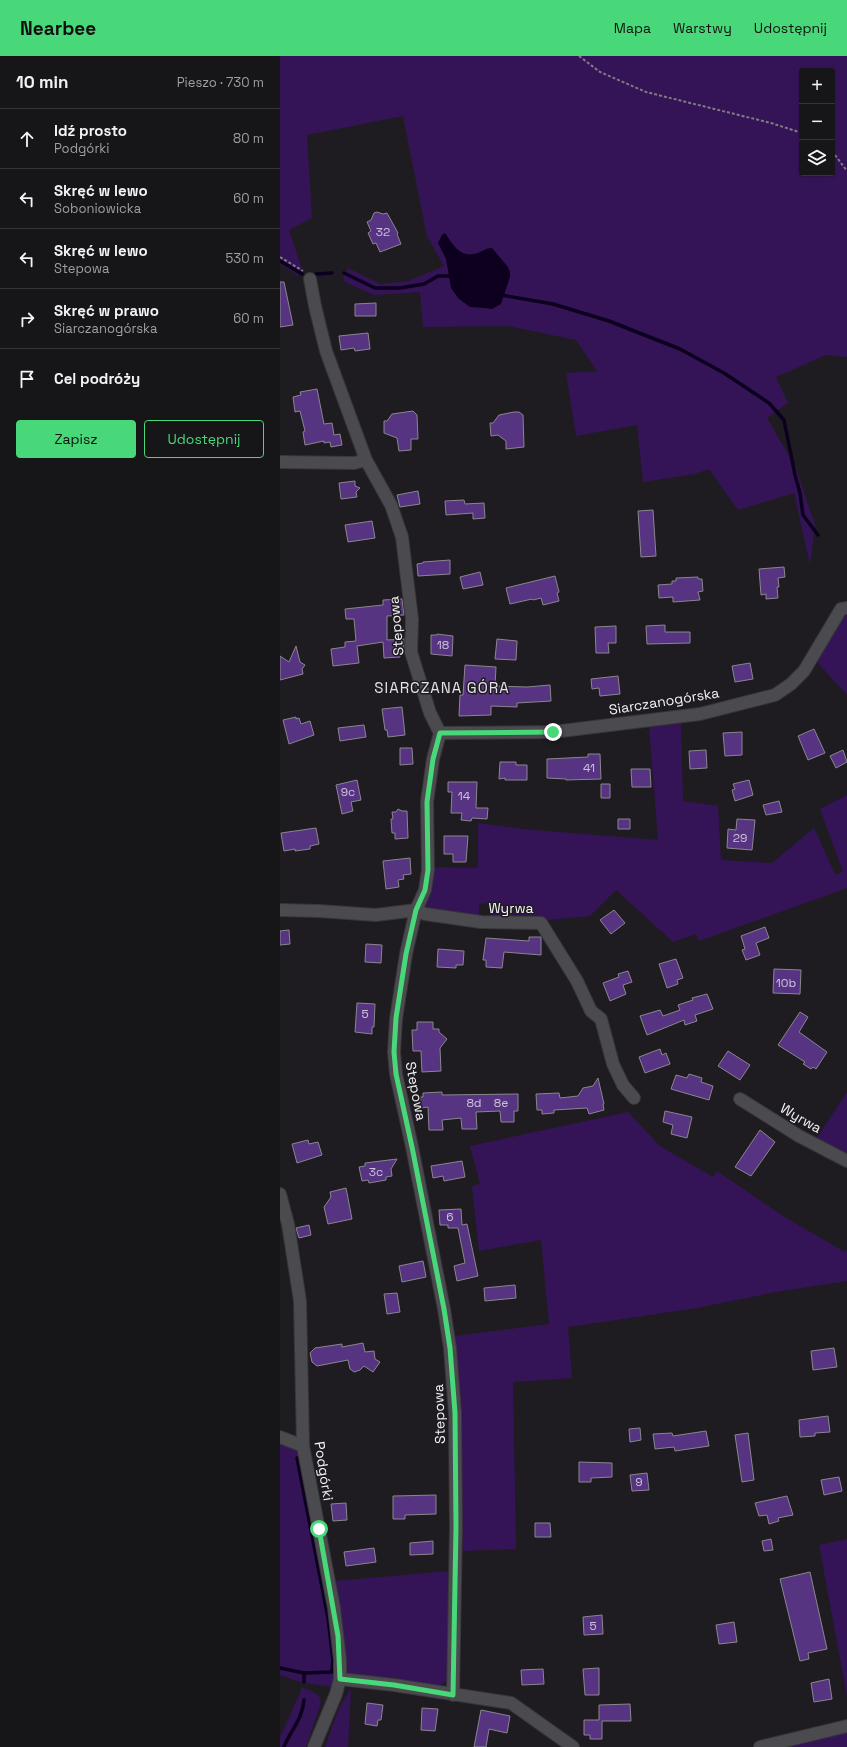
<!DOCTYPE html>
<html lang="pl">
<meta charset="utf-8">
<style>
body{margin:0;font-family:"Space Grotesk",sans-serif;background:#232225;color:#f1f3f6}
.controls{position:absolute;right:12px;top:12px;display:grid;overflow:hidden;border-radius:4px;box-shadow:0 1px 3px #0004}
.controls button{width:36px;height:36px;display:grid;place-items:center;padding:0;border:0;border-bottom:1px solid #353437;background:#161518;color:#f1f3f6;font:20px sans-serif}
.stop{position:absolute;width:12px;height:12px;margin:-9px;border:3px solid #48d779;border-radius:50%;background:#fff}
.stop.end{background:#48d779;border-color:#fff;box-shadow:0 1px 4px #0008}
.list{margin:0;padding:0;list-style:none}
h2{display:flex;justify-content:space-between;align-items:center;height:52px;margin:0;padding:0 16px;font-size:17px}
h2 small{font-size:13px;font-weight:400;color:#9e9fa2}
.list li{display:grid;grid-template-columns:26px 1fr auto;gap:12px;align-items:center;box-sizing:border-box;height:60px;padding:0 16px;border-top:1px solid #353437}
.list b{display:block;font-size:15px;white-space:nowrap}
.list p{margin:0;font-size:13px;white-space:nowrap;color:#9e9fa2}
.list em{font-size:13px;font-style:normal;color:#9e9fa2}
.actions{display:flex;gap:8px;padding:12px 16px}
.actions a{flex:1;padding:9px 0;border:1px solid #48d779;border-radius:4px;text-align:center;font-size:14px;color:#48d779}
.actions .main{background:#48d779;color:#111}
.icon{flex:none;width:22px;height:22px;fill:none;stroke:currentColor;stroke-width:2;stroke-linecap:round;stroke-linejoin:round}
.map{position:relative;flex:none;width:567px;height:1691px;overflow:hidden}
header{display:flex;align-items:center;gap:24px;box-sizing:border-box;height:56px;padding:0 20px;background:#48d779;color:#111}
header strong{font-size:19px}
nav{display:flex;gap:22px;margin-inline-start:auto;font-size:14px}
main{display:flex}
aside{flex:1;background:#161518}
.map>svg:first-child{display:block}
</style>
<header>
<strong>Nearbee</strong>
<nav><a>Mapa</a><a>Warstwy</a><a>Udostępnij</a></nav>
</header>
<main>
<aside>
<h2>10 min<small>Pieszo · 730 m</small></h2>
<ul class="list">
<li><svg class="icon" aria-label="ahead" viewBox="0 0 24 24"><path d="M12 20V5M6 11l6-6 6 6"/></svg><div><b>Idź prosto</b><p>Podgórki</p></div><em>80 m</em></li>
<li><svg class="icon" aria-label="left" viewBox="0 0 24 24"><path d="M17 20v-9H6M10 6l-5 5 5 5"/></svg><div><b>Skręć w lewo</b><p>Soboniowicka</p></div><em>60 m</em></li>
<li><svg class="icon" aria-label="left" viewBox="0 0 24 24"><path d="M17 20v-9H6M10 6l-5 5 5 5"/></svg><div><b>Skręć w lewo</b><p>Stepowa</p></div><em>530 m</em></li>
<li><svg class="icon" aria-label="right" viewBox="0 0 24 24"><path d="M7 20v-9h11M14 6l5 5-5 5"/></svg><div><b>Skręć w prawo</b><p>Siarczanogórska</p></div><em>60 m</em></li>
<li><svg class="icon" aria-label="arrive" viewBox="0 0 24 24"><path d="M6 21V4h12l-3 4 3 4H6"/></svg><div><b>Cel podróży</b></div></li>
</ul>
<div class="actions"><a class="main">Zapisz</a><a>Udostępnij</a></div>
</aside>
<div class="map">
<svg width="567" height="1691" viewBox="0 0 567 1691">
<rect width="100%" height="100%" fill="#1e1c20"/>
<path fill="#341457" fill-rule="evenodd" d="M0,0h567v301l-21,-2 -50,22 12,26 -21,15 29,50 19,57 -5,40 -16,-72 -56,17 -29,-41 -14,5 -52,8 -6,-57 -61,11 -10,-63 31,-2 -21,-31 -68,-14 -85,1 -3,-35 -46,3 -29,-13 -2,-5 5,-9 32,16 28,-3 36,-15 -17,-30 -24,-120 -96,19 5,83 -23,12 13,39 -3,7 -19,-12zM522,15h30v102h-30z
M567,559v80l-32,-35 22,-37z
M401,667l2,78 35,5 3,54 51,3 42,-35 21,46 8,-2 -23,-63 27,-14v93l-148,53 -3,-7 -23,8 -57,-52 -26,26 -42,4 -57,-2v-15l-12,1v12l-56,-7 11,-42 44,1v-45l45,6 135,11 -9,-113z
M567,1036v65l-31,-18z
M348,1056l32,34 53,31 4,-6 69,47 59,34 2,-2v31l-71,11 -79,16 -129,19 4,51 -59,4 3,167 -53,2 -4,-164 -4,-51 94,-12 -8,-84 -62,11 -7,-65 8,-2 -10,-38z
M0,1386l21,8c7,38 14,76 20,114 6,30 21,95 11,123l-32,-5 -20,-7z
M567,1483v157l-28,-151z
M170,1515l-1,108 -11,8 -92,-14 -12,-92z
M21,1631c8,3 20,6 20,16l-15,44h-26v-10l21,-46z
M71,1632l-3,59h-23l13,-37z
M567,1675v16h-70z"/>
<path fill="#0c001e" d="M165,177c7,10 14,24 29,21 6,-1 11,-6 18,-6l16,19 2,5v5l-9,27 -9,5 -7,-1 -15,-1 -12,-9 -7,-10 -5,-29 -8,-16 4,-8z"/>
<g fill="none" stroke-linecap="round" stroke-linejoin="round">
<path stroke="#0c001e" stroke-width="3.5" d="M0,205l22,13
M64,217l31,15h25l24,-4 14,-8h14
M36,218l16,-1
M221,239l52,9 56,17 71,28 44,24 45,30 15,17 11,55 5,18 3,22 15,20
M0,1612l24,5 28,-1 1,-12 -5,-42 -31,-160
M24,1626v-9
M4,1691c7,-18 18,-26 20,-47"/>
</g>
<path fill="#563482" stroke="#89878c" d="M97,156l6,2 4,-1 11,20 -1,1 4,10 -21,8 -4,-9 -3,1 -5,-11 3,-2 -4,-9 4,-2 3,-7z
M0,226h4l9,43 -13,2z
M96,247v13h-21v-12z
M88,277l2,16 -15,2 -1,-3 -13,2 -2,-14z
M37,333l7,35 8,-1 2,12 6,-1 2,11 -11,2 -1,-5 -6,1v-2l-19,4 -2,-13 2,-1 -5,-20 -5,1 -2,-15 8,-2 -1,-3z
M133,355l4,4 1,24h-7v11l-12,1 -2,-13 -13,-5v-12h3l5,-7z
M234,356h5l4,3 1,32 -18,2v-8l-8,-6 -7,1 -1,-13h3l6,-8z
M75,425v5l5,2 -4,4 1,5 -16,2 -2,-16z
M138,435l2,13 -20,3 -3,-12z
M184,444l1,4 19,-1 1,15 -12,1v-6l-27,2 -1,-14z
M373,454l3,46 -15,1 -3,-46z
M92,465l3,17 -27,4 -3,-17z
M170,504v14l-32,2 -1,-12 6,-1v-1z
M504,511l1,10 -7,1 1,9h-2l1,11 -12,1v-5l-5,1 -2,-26z
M200,516l3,13 -20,4 -3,-12z
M275,520l4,16 -2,1 2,8 -16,4 -2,-7 -8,2 -1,-1 -22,5 -4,-16z
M418,521v2h4l1,12 -5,1 2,8 -27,2v-5l-14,1 -1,-13 14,-1v-3h4v-3z
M122,543l2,16 -17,1v24l17,-1v13h-4v5l-16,1 -1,-16 -26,4 2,17 -26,3 -2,-17 14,-2v-5l11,-1 -2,-22h-8l-1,-10 38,-4v-5z
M385,569v7h25v11l-43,1 -1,-18z
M336,570v17h-8l1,10h-13l-1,-26z
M157,578l16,2 -1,20 -21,-2v-19h6z
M217,583l20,2 -1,19 -21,-1z
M16,590l4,16 5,3 -3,4 1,5 -23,6v-24l9,6z
M470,607l3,16 -18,3 -3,-16z
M185,609l31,2 -1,19 32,1 23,-2 1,16 -34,2v4l-26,-1v9l-32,1 1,-21h3z
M338,620l2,18 -20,2 -1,-8 -7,1 -1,-10z
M122,651l3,28 -17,2 -1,-7h-2l-3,-21z
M16,661v2l3,-1 2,6 9,-3 4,14 -25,9 -6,-24z
M84,669l2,12 -26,4 -2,-13z
M534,673l11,24 -17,7 -10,-24z
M462,676v23l-17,1 -2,-23z
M120,692h12l1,16 -13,1z
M426,694l1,18 -17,1 -1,-18z
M563,694l4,12 -11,6 -6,-12z
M308,698h12l1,25 -35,1v-1l-19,-1v-19l41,-2z
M220,706h16v3h11v15h-22v-2l-6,1z
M351,713h19l1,18h-19z
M77,724l4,20 -10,2 2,9 -11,3 -6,-29z
M469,724l4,15 -18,6 -3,-11 3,-1 -2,-5z
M168,726h29l-1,26h12l-1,11 -15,-1 -1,3 -10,-1 1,-7h-11l1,-21h-4z
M321,728h9v14h-9z
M499,745l3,11 -16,3 -3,-10z
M118,753l4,2h5l1,27 -13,1v-6h-3l-1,-14h2l-1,-7h4z
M338,763h12v10h-12z
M457,763l18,1 -3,30 -25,-2 1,-19 8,1z
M36,772l3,16 -9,2v3l-15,2v-2l-11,2 -3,-18z
M164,780h24l-2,26h-13v-8h-9z
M130,802l1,16 -8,1 1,4 -6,1 1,7 -13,2 -3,-28z
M334,854l11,13 -14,11 -11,-14z
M485,871l4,11 -13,5 4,12 -14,5 -4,-10 3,-1 -4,-13z
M9,874l1,14 -10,1v-14z
M249,881h12v18l-37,-3 -2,16 -16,-1v-7h-3l3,-22 43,3z
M86,888l16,1 -1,18 -16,-1z
M158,893l26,2 -1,14h-7v3l-19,-1z
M396,903l7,19 -6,2 1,4 -11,4 -8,-24z
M494,913l27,1 -1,24 -27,-1z
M348,915l4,11 -9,3 3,9 -16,7 -7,-18 16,-6 -1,-3z
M427,938l6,15 -18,6 2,6 -12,4 -1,-5 -37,15 -7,-19 20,-6 3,6 17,-6 -2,-5 15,-5 -1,-2z
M77,947l18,1 -1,23h-2v7l-17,-2z
M520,956l8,5 -9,15 28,20 -11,17 -3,-2 -2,2 -8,-5 2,-2 -27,-17z
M137,966h16v7h6v3l8,7 -7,9 1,23 -19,1 -1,-21h-8l-1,-21h5z
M380,993l2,6 4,-2 4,11 -25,9 -6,-16z
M448,995l22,14 -10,15 -22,-14z
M409,1018l13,4 -1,4 12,4 -4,14 -38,-11 5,-14 11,3z
M318,1022l6,26h-1l1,6 -15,4 -2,-6 -33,2v3l-12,1v-4h-5l-1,-16 23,-1 1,5 18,-2 5,-8 10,-2z
M162,1036v3l76,-1v17h-4v11h-13l-1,-11 -24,1 1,17h-15l-1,-11 -19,2 1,10h-14l-1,-23 -7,1 -1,-11h3v-4z
M385,1055l27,6 -5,21 -16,-4 2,-9 -10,-3z
M480,1074l15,12 -24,34 -16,-9z
M28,1084l1,4 9,-2 4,13 -25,8 -5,-19z
M117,1103l-6,10 1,7 -6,1v3l-17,3 -1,-3 -6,1 -3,-14 6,-1v-3z
M182,1105l3,16 -21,4 -1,-5 -10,2 -2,-12z
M66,1132l6,31 -24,5 -4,-17 7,-10 -1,-5z
M181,1153l1,16 5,-1 11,52 -21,5 -3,-15 11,-3 -7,-35h-10v-3h-8l-1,-15z
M29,1169l2,10 -12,3 -3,-10z
M143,1205l3,16 -24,5 -3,-16z
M235,1229l1,13 -31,3 -1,-13z
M117,1237l3,19 -13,2 -3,-20z
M83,1287l2,9 9,-1 1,8 5,3 -7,10 -9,-6 -4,4 -6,2 -4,-3 -2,-9 -31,6 -5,-4 -2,-9 5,-5 27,-4v3z
M554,1292l3,19 -24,3 -2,-19z
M548,1360l2,16 -15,1v3l-15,1 -1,-17z
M360,1372l1,12 -11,2 -1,-13z
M426,1375l3,15 -34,5 -1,-4 -19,2 -2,-15 19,-1 1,3z
M468,1377l6,47 -12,2 -7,-47z
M299,1406l33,1v14l-21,1v4h-12z
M367,1417l2,17 -17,1 -2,-16z
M559,1421l3,14 -18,4 -3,-15z
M156,1439v19l-31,1v4h-12v-23z
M507,1440l6,19 -15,3 1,3 -10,3 -2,-9 -8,1 -4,-13z
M66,1447l1,17 -14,1 -2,-17z
M255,1467h15l1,14h-16z
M491,1483l2,11 -9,1 -2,-10z
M153,1485v13l-23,1v-12z
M94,1492l2,14 -30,4 -2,-14z
M530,1516l17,77 -19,4 1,6 -9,2 -20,-82z
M322,1559l1,19 -19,1 -1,-18z
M454,1566l3,20 -18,2 -3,-19z
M319,1612v27h-14l-2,-26z
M263,1613l1,15 -22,1 -1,-15z
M549,1623l3,20 -18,3 -3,-19z
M87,1647l16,2 -2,15h-3l-1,6 -12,-2z
M350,1648l1,17h-29v18h-12v-4h-6v-15h15v-15z
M142,1652l16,1 -3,22 -14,-1z
M201,1654l29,6 -3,17 -18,-4 -3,18h-12z"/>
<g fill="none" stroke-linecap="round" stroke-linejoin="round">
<g stroke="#373639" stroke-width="14">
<path id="minor" d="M30,223l5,27 11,45 40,109 25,45 11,32 10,82 -1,33 19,61 10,20 -7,26 -6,43 1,68 -3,20 -9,20 -10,44 -10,65 -2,33 2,22 16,73 32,162 6,39 5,65 1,114 -3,168
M0,406l74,1 12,-3
M160,677l113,-1 147,-18 75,-19 16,-11 13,-13 37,-62 6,-1
M0,854l39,1 57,4 40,-5 9,4 56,8 60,1 36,58 14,30 10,8 12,45 10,21 11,13
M460,1043l59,37 48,25
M0,1138l8,30 12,77 3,145 31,162 6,52v19l-4,15 -22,53
M0,1381l23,9
M60,1623l54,6 117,18 62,44
M480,1691l87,-21"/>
</g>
<path stroke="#7e7d80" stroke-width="2" stroke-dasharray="3 2" stroke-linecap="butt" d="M299,0l21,16 46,20 125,31 31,10
M552,95l15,20
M0,201l23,14"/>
<use href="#minor" stroke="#4b4a4e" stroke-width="12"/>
</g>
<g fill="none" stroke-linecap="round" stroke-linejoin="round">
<path stroke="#48d779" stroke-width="5" d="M39,1473l19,107 2,43 54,6 59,10 3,-168 -1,-114 -5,-65 -6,-39 -32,-162 -16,-73 -2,-22 2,-34 10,-64 10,-44 9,-20 3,-20 -1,-68 6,-43 7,-26 113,-1"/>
</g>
<g text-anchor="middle" stroke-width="3" stroke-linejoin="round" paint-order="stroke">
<g font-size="12" fill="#ccc3d9">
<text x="103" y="180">32</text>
<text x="163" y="593">18</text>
<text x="309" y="716">41</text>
<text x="68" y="740">9c</text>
<text x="184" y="744">14</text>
<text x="460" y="786">29</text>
<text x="506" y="931">10b</text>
<text x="85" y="962">5</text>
<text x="194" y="1051">8d</text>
<text x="221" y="1051">8e</text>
<text x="96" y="1120">3c</text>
<text x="170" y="1165">6</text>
<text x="359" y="1430">9</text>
<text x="313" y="1574">5</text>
</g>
<g font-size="14" fill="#f4f3f6" stroke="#1e1c20">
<text transform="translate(116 570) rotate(-95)" y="5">Stepowa</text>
<text transform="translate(384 645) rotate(-9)" y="5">Siarczanogórska</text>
<text x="231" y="857">Wyrwa</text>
<text transform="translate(136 1035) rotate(79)" y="5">Stepowa</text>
<text transform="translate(521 1062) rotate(30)" y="5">Wyrwa</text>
<text transform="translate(159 1358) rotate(-92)" y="5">Stepowa</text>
<text transform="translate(44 1415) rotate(81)" y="5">Podgórki</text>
</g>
<g font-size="15" letter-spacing="1" fill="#e5e3e9" stroke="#1e1c20">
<text x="162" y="637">SIARCZANA GÓRA</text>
</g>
</g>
</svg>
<div class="controls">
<button>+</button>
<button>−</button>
<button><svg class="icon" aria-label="layers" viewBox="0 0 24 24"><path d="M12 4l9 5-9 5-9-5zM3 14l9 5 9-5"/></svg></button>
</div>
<div class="stop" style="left:39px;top:1473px"></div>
<div class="stop end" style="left:273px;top:676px"></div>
</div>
</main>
